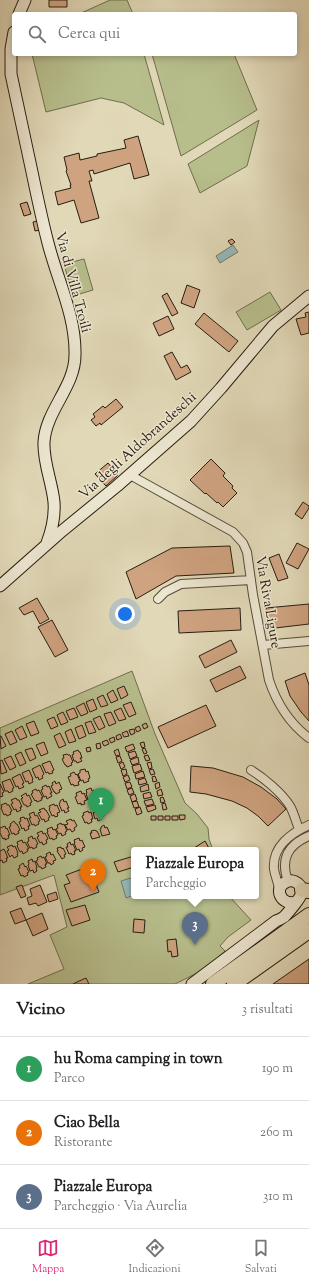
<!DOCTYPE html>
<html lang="it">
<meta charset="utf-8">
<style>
body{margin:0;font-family:"Sorts Mill Goudy",serif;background:#f6f6f6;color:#202124}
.you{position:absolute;left:125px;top:614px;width:14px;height:14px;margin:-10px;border:3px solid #fff;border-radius:50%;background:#1a73e8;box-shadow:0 0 0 6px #1a73e833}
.badge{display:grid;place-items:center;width:26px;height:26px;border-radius:50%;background:#db2777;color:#fff;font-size:13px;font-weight:700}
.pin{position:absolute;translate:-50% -33px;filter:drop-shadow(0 1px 2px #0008)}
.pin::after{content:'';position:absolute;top:21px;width:14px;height:12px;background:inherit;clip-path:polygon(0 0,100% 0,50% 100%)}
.popup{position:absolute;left:131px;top:847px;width:128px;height:52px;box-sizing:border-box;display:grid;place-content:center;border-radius:4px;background:#fff;filter:drop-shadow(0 1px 3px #0005);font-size:13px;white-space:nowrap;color:#757577}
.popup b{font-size:15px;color:#202124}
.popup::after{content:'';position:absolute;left:50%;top:100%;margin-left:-8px;border:8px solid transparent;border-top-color:#fff}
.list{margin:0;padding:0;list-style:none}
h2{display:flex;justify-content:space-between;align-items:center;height:52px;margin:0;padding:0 16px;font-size:17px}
h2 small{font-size:13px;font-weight:400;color:#757577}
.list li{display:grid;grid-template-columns:26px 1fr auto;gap:12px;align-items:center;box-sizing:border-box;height:64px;padding:0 16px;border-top:1px solid #e0e0e0}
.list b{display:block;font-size:15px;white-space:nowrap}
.list p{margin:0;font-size:13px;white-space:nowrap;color:#757577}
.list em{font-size:13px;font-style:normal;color:#757577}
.icon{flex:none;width:22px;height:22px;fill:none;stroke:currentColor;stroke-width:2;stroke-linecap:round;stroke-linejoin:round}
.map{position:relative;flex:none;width:309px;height:984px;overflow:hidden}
.search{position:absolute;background:#fff;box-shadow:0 2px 6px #0003;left:12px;right:12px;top:12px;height:44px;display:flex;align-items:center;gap:10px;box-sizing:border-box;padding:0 14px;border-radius:4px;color:#757577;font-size:15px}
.sheet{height:244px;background:#fff}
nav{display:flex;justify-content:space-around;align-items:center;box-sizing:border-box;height:56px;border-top:1px solid #e0e0e0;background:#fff;font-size:11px;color:#757577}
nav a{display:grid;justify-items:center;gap:2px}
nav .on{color:#db2777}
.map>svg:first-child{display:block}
</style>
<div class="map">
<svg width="309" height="984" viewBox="0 0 309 984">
<rect width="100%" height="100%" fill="#e1d8b7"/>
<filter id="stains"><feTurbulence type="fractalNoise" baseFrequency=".005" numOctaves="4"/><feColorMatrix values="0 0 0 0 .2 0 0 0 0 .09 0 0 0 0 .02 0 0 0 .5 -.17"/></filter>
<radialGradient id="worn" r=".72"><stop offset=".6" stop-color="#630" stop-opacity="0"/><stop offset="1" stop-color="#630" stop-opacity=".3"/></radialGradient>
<path fill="#b7be8c" stroke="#6f6e4e" d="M110,0h17l6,14h-54z
M32,54h112l20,71 -40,-22 -23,-5 -55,14z
M152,54h82l23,56 -76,46z
M259,120l-12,46 -47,27 -12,-29z
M84,259l9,31 -20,6 -9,-32z
M270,292l11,18 -34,20 -11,-18z
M132,671l23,63 30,69 12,11 11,14 1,11 4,11h-79v46h95l22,24 -23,17 -8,9 5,5 -20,18 -30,15h-147l36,-15 -14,-34 17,-8 -13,-52 -54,20v-167z"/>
<path fill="#97b8b8" stroke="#6a7a75" d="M233,245l5,7 -18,11 -4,-7z
M134,877v18l-8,3 -5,-17z"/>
<path fill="#cfa380" stroke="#271d10" d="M49,0h18v7h-18z
M138,136l11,39 -15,4 -4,-16 -36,11 -1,-4 -4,1 3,10h-3l10,37 -18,5 -7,-23 -16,5 -3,-13 16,-4 -1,-3h1l-5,-14 1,-1 -3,-13 15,-4 1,7 17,-4v-2l29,-6 -2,-8z
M27,202l4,12 -7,2 -4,-12z
M37,221l3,9 -5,1 -2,-9z
M232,239l3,3 -4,3 -3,-4z
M187,285l13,5 -6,18 -13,-5z
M167,293l11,20 -6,3 -10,-20z
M309,312v21l-8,2 -5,-16 10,-2 -1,-4z
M204,313l34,28 -9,11 -34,-28z
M168,316l6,13 -15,7 -6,-13z
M172,352l9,16 6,-3 4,7 -15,8 -12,-24z
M116,399l7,8 -22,18 -1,-2 -4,3 -5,-6 4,-3 -2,-3 10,-8 2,2z
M211,459l14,14 -2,3 10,10 -1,2 5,5 -14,14 -5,-5 -1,1 -11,-10 -1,1 -15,-14z
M108,463l10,12 -12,11 -11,-12z
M303,502l6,4v2l-7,11 -7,-5z
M297,543l12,6 -11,20 -12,-6z
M230,546l4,27 -58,3 -40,23 -10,-27 46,-24z
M279,554l9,24 -10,3 -9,-23z
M37,598l12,21 -9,5 -7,-13 -9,4 -5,-7z
M309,604v20l-42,5 -1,-21z
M240,608l1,22 -62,3 -1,-22z
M52,620l16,30 -13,7 -17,-30z
M231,640l6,12 -32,16 -6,-12z
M240,666l6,12 -30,14 -6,-12z
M305,673l4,12v36l-8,-9 -11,-16 -5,-15z
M124,686l4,9 -7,4 -4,-10z
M113,690l5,10 -7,3 -4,-9z
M103,695l5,10 -7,2 -4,-9z
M93,699l4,10 -7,3 -4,-10z
M131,702l5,12 -7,3 -6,-12z
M84,703l4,10 -7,3 -5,-9z
M206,705l10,21 -48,22 -10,-21z
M74,708l4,9 -8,3 -4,-9z
M121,708l5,11 -7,2 -5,-10z
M63,712l5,10 -7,3 -4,-10z
M111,712l5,11 -7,3 -5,-12z
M100,716l5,11 -6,3 -6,-11z
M54,717l4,9 -7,3 -4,-9z
M34,721l5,12 -8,3 -5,-12z
M91,721l5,11 -7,2 -4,-11z
M146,723l2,4 -4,2 -2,-4z
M82,725l4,11 -7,3 -4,-11z
M22,726l5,11 -7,3 -5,-10z
M139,726l2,4 -4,2 -2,-4z
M71,729l5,12 -7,2 -4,-11z
M134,729l1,4 -4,2 -2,-5z
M12,731l5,11 -7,3 -5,-11z
M127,731l2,5 -5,1 -2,-4z
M60,733l6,12 -7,3 -5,-12z
M120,734l2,4 -5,2 -1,-4z
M0,736h1l5,10 -5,3z
M114,737l1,4 -4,2 -2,-4z
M107,740l2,4 -5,2 -2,-4z
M44,742l4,11 -7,3 -5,-11z
M144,742l1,5 -3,1 -2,-5z
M100,743l1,5 -4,1 -1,-5z
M133,744l2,5 -8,3 -2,-5z
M90,747l1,4 -4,1 -1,-4z
M32,748l4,10 -6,3 -5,-11z
M145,748l2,5 -3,1 -2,-5z
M118,749l2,6 -4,1 -2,-5z
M78,750l1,2h1l2,6h-2l2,3 -5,2 -1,-2h-2l-2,-6 2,-1 -1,-2z
M135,751l2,5 -7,3 -2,-6z
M21,752l5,11 -6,3 -5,-11z
M67,754l1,1h2l3,7 -2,1 1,2 -5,2 -1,-2h-1l-3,-6 2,-1 -1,-3z
M148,755l2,5 -4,1 -2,-5z
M11,756l5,11 -6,3 -6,-11z
M120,756l2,5 -4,2 -2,-6z
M138,757l1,6 -7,2 -2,-5z
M2,760l5,12 -6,2 -1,-13z
M50,761l4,9 -2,1 1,2 -4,1 -1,-2 -2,1 -4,-9z
M123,762l2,5 -4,2 -2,-5z
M151,762l1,6 -3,1 -2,-6z
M140,764l2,6 -8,3 -2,-7z
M40,765l4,9 -2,2 1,2 -4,2 -1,-3 -2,1 -4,-9z
M191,766l22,2 30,9 18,10 16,12 9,10 -18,17 -10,-10 -11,-8 -15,-7 -26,-7 -16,-2z
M85,769l1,3 2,-1 2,7 -2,1 1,2 -5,2 -1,-3 -2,1 -3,-7 2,-1v-3z
M126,769l1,5 -4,2 -2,-6z
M153,769l2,5 -4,1 -2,-5z
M29,770l4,9 -1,1 1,2 -4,2 -1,-3 -2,1 -4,-9z
M143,771l2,6 -9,2 -1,-5z
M74,772l2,3 1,-1 3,7 -2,1 1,3 -5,1 -1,-2 -2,1 -3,-8 3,-1 -1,-2z
M20,774l4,9 -2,1 2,3 -5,2 -1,-3 -2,1 -4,-9z
M128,775l2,5 -5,2 -2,-5z
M155,776l2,5 -4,1 -1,-5z
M145,778l2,5 -8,2 -1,-5z
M10,779l4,9 -2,1 1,2 -4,2 -1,-2h-3l-3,-9z
M55,781l1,3 3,-2 3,7 -3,1 1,2 -4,2 -1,-2h-1l-3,-6 2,-1 -1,-2z
M130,782l2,5 -5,2 -2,-6z
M159,782l1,5 -4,2 -1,-5z
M0,784l4,8 -2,1 1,3 -3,1z
M148,784l1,6 -8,2 -1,-5z
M46,785l1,2 2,-1 3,7h-2l2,3 -5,3 -1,-3 -2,1 -3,-7 2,-1 -1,-2z
M91,788l1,3 2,-1 3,7 -2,1 1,3 -5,2 -1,-4 -2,1 -2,-7h1l-1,-3z
M132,788l2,5 -5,2 -2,-5z
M36,789l1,2 2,-1 4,8h-2l1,2 -5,2 -1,-2 -1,1 -4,-7 2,-1 -1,-2z
M161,789l2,6 -5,1 -1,-5z
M81,791l1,3 2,-1 3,7 -3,1 1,3 -4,1v-2l-3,1 -3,-7 2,-1 -1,-3z
M150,792l2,5 -8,2 -1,-5z
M26,793l1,3 2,-1 3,7 -2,1 1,2 -4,2 -1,-2h-2l-3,-6 2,-1 -2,-2z
M135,794l2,6 -5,2 -2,-6z
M163,797l2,5 -4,1 -1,-5z
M16,798l1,2h2l3,7h-2l1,3 -4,2 -1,-3 -2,1 -3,-6 2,-1 -2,-3z
M63,799l1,3 2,-1 3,7h-2l2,3 -4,2 -1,-3 -2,1 -3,-7 1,-1v-2z
M152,799l2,5 -8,2 -2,-5z
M137,801l2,6 -5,1 -2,-6z
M6,803l1,2h2l3,6 -2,1 1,2 -4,2 -1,-2 -2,1 -3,-7 1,-1 -1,-2z
M165,803l2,6 -4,1 -1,-6z
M54,804l1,2 2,-1 3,7 -3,1 1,3 -3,1 -1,-2 -2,1 -3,-7 1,-1 -1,-2z
M155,805l1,4 -8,3 -2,-5z
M98,807l1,3 2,-1 3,7 -3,1 1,2 -4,2 -1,-3 -2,1 -2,-6 2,-1 -2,-3z
M140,807l2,6 -5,2 -2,-6z
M44,808l1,2h1l4,7 -2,1 1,2 -4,2 -1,-3 -2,1 -4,-7 3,-1 -2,-2z
M88,811l1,2 2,-1 2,7h-2l1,3 -4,2 -1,-2 -2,1 -3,-7 2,-1 -1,-2z
M34,812l1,4 2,-1 3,6 -2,1 1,2 -4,2 -1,-2 -2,1 -3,-7h2l-2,-4z
M179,815h6v4l-5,1z
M151,816h5v4h-5z
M158,816h5v4h-5z
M165,816h5v4h-5z
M172,816h6v4h-6z
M24,817l1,2 2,-1 3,8h-2l1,3 -4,2 -1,-3 -2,1 -3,-7 2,-1 -1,-3z
M71,819l1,2 2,-1 3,6 -3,2 1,2 -3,2 -2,-3 -2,1 -3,-5 3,-1 -2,-3z
M14,821l2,3h1l3,6 -2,1 1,2 -4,2 -1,-2 -2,1 -3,-7 2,-1 -1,-2z
M61,823l1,2 2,-1 3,7 -2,1 1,2 -4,2 -1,-3 -2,1 -3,-5 2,-1 -1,-3z
M104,825l1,3 2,-1 3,7 -8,2 -2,-7h1v-2z
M5,826l1,3 1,-1 3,7h-2l1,3 -4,2v-2l-2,1 -3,-6v-5z
M52,827l1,3 2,-1 3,6 -2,1 1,2 -4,2 -1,-2 -2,1 -3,-7h1l-1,-3z
M95,830l1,1h1l3,6 -8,2 -2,-6h2l-1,-2z
M42,831l1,3 2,-1 3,6 -2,1 1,3 -4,2 -1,-3 -2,1 -3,-6 2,-1 -2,-3z
M32,836l1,3 2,-1 3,6 -2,1 1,2 -4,2 -1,-2 -2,1 -3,-6 2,-1 -1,-3z
M79,838l1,3 2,-1 3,7 -3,1 1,2 -3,2 -1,-3 -2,1 -3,-7h1l-1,-3z
M22,840l1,3 2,-1 4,7h-2l1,2 -5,3 -1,-3 -2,1 -3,-6 1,-1 -1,-3z
M205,841l5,9h-19z
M70,842l1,3 2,-1 3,7h-2l1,3 -3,1 -1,-2 -2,1 -3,-7h2l-1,-3z
M12,845l1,2 2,-1 3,7 -1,1 1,2 -4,2 -2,-3 -2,2 -3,-6 2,-1 -2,-3z
M61,847l1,2 1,-1 3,6 -2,1 1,2 -3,2 -5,-8h1l-1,-3z
M4,849l4,9h-2l1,3 -4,2 -1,-3 -2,1v-10z
M50,852l1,3 2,-1 3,6 -3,1 1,2 -3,2 -1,-2h-2l-3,-6 2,-1 -1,-2z
M41,856l1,2 2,-1 3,7h-2l1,3 -4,2 -1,-2h-2l-3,-6 2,-1 -1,-2z
M134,856v11l-16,5 -4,-10z
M32,859l1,3 2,-1 2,7h-1l1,3 -3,2 -1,-3 -3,1 -2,-6 1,-1 -1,-3z
M23,863l2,4 1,-1 3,6 -2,1 1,2 -4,2 -1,-2 -2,1 -3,-7 2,-1 -1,-2z
M82,869l3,7 7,-2 7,18 -28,10 -7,-17 6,-2 -4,-8z
M22,885l4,11 -5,2 -5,-11z
M40,885l7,17 -9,4 -2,-3 -7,2 -2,-7 5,-2 -2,-7z
M56,892l2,7 -9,3 -2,-7z
M85,905l5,15 -18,6 -6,-16z
M21,908l5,12 -11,4 -5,-12z
M42,913l6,16 -15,7 -7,-16z
M134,919l11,1 -1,13 -11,-1z
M176,939l2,17 -6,1 -1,-6 -3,1 -1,-12z
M309,959v25h-36z
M86,978l3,6h-16l4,-2z"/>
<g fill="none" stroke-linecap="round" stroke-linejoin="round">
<g stroke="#564c3a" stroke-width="10">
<path id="street" d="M130,475l103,57 10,11 4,9 6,43 16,85c8,24 20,43 40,58
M158,599l7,-7 16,-8 70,-4
M263,645l46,-4
M251,770c13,8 31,23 39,36 4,7 6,16 9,23
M288,881c-8,-22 0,-36 21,-45
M279,891c0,-8 -4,-14 -5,-22 -2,-22 17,-36 35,-44"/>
</g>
<g stroke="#271d10" stroke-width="13">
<path id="secondary" d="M19,14l6,-14
M14,32l-3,17v25c7,33 14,66 21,98 5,24 10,48 16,71 9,36 28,73 27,112 0,32 -29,55 -31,87 -1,20 8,40 10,60 1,14 -2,28 -7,41
M0,586l62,-55 55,-45 74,-65 30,-33 52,-62 36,-30
M192,984l84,-63c3,-1 5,-2 8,-4 3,-3 17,-20 17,-22 3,-10 -7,-17 -15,-13 -13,6 -5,24 10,20"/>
</g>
<g stroke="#271d10" stroke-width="16">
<path id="highway" d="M302,890l7,1
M213,984l96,-69
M234,984l75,-53"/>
</g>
<use href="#street" stroke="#ece6d0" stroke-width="8"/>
<use href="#secondary" stroke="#ece6d0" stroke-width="11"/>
<use href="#highway" stroke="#e1d8b7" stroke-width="14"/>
</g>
<g text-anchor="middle" stroke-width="3" stroke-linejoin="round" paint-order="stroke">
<g font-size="14" fill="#271d10" stroke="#ece6d0">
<text transform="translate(74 282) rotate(75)" y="5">Via di Villa Troili</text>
<text transform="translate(137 445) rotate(-42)" y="5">Via degli Aldobrandeschi</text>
<text transform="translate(269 602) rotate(80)" y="5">Via Riva Ligure</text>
</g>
</g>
<rect width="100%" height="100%" filter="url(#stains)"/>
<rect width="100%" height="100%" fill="url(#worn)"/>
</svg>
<div class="you"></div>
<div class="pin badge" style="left:101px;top:821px;background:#2e9e5b">1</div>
<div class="pin badge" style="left:93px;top:892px;background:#e8710a">2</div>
<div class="pin badge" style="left:195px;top:945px;background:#5c6f8a">3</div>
<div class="popup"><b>Piazzale Europa</b>Parcheggio</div>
<div class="search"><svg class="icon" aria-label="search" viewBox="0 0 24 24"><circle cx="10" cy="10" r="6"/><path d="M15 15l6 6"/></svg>Cerca qui</div>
</div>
<section class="sheet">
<h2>Vicino<small>3 risultati</small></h2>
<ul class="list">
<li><span class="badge" style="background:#2e9e5b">1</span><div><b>hu Roma camping in town</b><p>Parco</p></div><em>190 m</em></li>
<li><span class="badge" style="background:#e8710a">2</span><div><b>Ciao Bella</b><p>Ristorante</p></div><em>260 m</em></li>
<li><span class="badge" style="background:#5c6f8a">3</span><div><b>Piazzale Europa</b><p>Parcheggio · Via Aurelia</p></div><em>310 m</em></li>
</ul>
</section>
<nav>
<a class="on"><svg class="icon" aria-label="map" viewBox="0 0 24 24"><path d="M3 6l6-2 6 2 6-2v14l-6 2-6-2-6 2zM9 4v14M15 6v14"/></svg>Mappa</a>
<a><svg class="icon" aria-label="directions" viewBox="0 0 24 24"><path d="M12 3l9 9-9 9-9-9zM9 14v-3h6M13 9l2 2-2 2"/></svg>Indicazioni</a>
<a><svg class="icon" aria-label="saved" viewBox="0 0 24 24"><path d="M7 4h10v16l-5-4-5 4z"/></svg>Salvati</a>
</nav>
